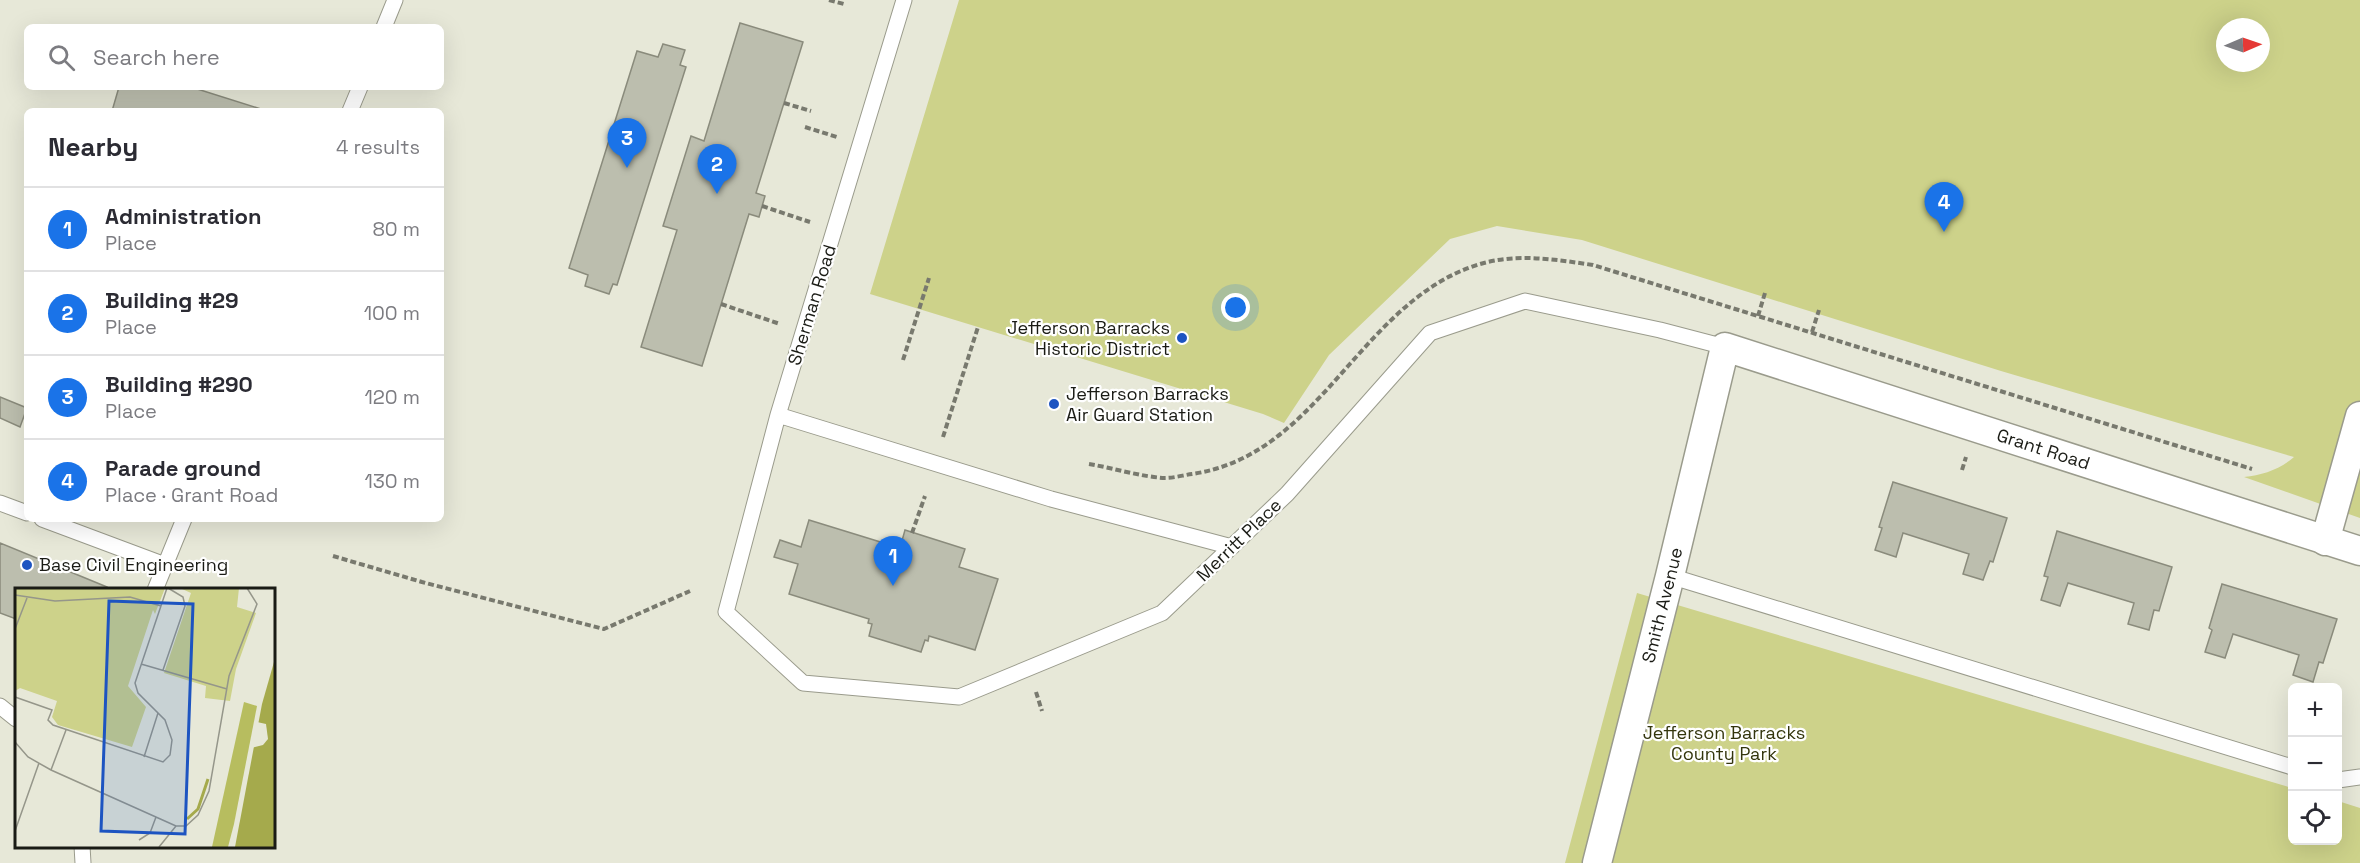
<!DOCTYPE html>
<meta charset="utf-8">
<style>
body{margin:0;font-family:"Space Grotesk",sans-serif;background:#f7f7f7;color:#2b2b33}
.controls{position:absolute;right:18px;bottom:18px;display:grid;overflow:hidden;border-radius:9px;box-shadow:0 6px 24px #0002}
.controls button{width:54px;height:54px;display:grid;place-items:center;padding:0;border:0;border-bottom:2px solid #e1e1e2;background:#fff;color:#2b2b33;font:30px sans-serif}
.compass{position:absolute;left:2216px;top:18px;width:54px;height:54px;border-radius:50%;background:#fff;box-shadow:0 6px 24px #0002;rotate:88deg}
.you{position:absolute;left:1236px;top:308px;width:21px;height:21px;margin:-15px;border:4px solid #fff;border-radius:50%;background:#1a73e8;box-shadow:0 0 0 9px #1a73e833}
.badge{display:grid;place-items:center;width:39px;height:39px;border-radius:50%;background:#1a73e8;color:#fff;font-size:20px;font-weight:700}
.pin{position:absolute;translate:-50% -50px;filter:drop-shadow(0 2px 3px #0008)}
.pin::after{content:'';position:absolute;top:32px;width:21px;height:18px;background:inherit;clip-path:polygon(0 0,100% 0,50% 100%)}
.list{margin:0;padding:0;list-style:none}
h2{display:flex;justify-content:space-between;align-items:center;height:78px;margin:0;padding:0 24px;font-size:26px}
h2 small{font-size:20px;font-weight:400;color:#7c7c81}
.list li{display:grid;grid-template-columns:39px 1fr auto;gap:18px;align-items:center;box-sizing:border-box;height:84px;padding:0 24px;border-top:2px solid #e1e1e2}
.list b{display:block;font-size:22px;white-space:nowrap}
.list p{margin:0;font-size:20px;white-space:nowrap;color:#7c7c81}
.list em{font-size:20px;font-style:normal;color:#7c7c81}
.icon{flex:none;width:33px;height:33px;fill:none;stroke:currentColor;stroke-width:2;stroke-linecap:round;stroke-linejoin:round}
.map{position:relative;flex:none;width:2360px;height:863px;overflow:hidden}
.search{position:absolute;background:#fff;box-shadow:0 6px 24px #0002;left:24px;top:24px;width:420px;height:66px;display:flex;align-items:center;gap:15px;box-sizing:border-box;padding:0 21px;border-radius:9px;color:#7c7c81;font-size:22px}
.panel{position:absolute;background:#fff;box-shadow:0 6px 24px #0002;left:24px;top:108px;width:420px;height:414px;border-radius:9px}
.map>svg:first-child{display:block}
</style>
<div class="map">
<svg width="2360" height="863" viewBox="0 0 2360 863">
<rect width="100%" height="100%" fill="#e7e8d8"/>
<path fill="#cdd28a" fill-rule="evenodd" d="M959,0h1401v518l-116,-41c19,-2 36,-8 50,-20l-293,-86 -419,-131 -85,-14 -47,13 -121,116 -45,68 -21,-9 -393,-120zM2225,27h36v36h-36z
M1637,593l655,195v52h46v-39l22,7v55h-795z"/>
<path fill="#bcbeae" stroke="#8a8b7c" stroke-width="1.5" d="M740,23l63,19 -47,151 9,3 -6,21 -10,-3 -47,152 -61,-19 36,-117 -14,-4 28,-90 13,5z
M663,44l22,6 -5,15 6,2 -69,218 -4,-1 -4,10 -24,-8 3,-11 -19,-7 68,-217 21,6z
M119,87h72l76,24h-155z
M0,397l27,11 -7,19 -20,-9z
M1893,482l114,36 -14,44 -3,-1 -7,19 -20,-6 6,-20 -66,-21 -7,24 -21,-7 7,-22 -3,-1z
M809,520l91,28 5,-18 60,19 -6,18 39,12 -23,71 -46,-14 -1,5 -3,-1 -4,12 -52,-16 3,-12 -4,-1 1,-4 -80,-25 9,-30 -24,-7 6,-17 21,7z
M2057,531l115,36 -13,44 -5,-1 -5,20 -21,-6 6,-21 -66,-20 -8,23 -19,-6 7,-23 -4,-1z
M0,543l107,44 -1,3h-90v29l-16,-6z
M2222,584l115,35 -14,44 -4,-1 -6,20 -20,-7 6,-20 -66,-21 -8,24 -20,-6 7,-22 -3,-2z"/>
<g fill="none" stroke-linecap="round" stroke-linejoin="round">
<g stroke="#9a9b8c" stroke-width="17">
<path id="service" d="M904,0l-126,415 -52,197 77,71 156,14 203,-84 125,-119 143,-161 95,-32 135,29 65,17
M384,27l11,-27
M350,111l10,-24
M778,415l273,84 181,48
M0,503l27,10
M42,519l123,46
M1670,576l622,191
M155,590l29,-71
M0,706l16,13
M2338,780l22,-3
M82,846l1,17"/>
</g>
<g stroke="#9a9b8c" stroke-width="31">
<g id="minor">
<path d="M2325,541l35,-125"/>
<path id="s1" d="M1597,863l73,-287 55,-229 635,204"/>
</g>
</g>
<path stroke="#78796e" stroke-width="4" stroke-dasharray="6 3" stroke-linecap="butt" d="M829,0l15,4
M784,103l27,8
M805,127l32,10
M762,206l48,16
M721,304l59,20
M1758,316l7,-23
M1812,332l7,-22
M903,360l26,-82
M943,437l35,-110
M1089,464c24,4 53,13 76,14 9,0 19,-3 27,-4 126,-18 166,-166 279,-207 41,-15 81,-8 122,-2l659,204
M1962,470l4,-13
M912,533l13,-37
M333,556l89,26 182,47 86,-38
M1036,692l6,19"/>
<use href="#service" stroke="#fff" stroke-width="15"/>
<use href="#minor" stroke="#fff" stroke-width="28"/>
</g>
<g fill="#1d54c1" stroke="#fff" stroke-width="2">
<circle cx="1182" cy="338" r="6"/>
<circle cx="1054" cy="404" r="6"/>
<circle cx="27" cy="565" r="6"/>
</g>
<g text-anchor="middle" stroke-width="4.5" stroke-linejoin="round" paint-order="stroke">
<g font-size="18" fill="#1a1b15" stroke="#fff">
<text transform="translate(812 305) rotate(-73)" y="6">Sherman Road</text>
<text dy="6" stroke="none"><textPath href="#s1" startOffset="866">Grant Road</textPath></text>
<text transform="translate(1239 540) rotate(-44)" y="6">Merritt Place</text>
<text dy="6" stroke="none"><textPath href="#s1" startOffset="266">Smith Avenue</textPath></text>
</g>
<g font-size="18" fill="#1a1b15" stroke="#fff" text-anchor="start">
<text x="1170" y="334" text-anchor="end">Jefferson Barracks<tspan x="1170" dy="21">Historic District</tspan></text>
<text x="1066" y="400">Jefferson Barracks<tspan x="1066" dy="21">Air Guard Station</tspan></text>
<text x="39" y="571">Base Civil Engineering</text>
</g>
<g font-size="18" fill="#33350c" stroke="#fff">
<text x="1724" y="739">Jefferson Barracks<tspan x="1724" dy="21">County Park</tspan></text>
</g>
</g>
<g transform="translate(15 588)">
<rect width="260" height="260" fill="#e7e8d8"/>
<path d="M0,0h150l-10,26 -2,-4 -25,76 18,21 -14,40 -74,-22 -6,-8 5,-16 -37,-13 -5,3zM165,0h59l-2,19 19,6 -20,56 -6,32 -25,-3 1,-12 -42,-13 27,-80z" fill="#cdd28a"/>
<path d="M229,114l13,4 -23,118 -6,23h-16z" fill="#b7bd5f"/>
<path d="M259,74v185h-39l27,-143z" fill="#a5aa4c"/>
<path d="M242,134l9,2 2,15 -5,6 -12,3z" fill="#e7e8d8"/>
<path fill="none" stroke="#a5aa4c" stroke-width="3" d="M172,231l11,-10 10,-30"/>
<path fill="none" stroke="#95968a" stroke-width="1.5" d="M0,7l40,6 75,-4 31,9M0,41l12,-31M126,76l86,25M148,82l22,-64 -2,-9 -15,-9M0,109l37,13 -4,10 5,5 110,37 7,-7 2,-15 -7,-20 -27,-27 -3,-10 32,-95M0,154l13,15 23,13 125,56M129,169l14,-44M36,182l15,-40M0,243l24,-68M124,252l11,-7 6,-16M144,259l17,-21h10l12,-11 11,-24 20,-115 28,-72 -10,-16"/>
<path fill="#1d54c1" fill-opacity="0.15" stroke="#1d54c1" stroke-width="3" d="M94,13l84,3 -8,230 -84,-3z"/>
<rect width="260" height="260" fill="none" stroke="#1a1b15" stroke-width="3"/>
</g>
</svg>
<div class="controls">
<button>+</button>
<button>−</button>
<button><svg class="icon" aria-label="locate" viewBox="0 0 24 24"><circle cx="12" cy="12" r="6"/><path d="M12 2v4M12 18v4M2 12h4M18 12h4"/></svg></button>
</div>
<svg class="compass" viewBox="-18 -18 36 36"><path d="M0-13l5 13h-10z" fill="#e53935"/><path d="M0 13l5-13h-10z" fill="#7c7c81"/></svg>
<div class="you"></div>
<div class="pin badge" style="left:893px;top:586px">1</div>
<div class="pin badge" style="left:717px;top:194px">2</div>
<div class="pin badge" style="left:627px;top:168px">3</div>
<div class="pin badge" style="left:1944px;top:232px">4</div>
<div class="search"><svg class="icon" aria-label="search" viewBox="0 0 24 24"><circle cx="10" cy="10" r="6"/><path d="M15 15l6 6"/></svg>Search here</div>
<section class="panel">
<h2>Nearby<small>4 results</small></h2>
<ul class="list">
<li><span class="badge">1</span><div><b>Administration</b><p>Place</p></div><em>80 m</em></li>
<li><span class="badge">2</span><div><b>Building #29</b><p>Place</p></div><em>100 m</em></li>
<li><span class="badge">3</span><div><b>Building #290</b><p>Place</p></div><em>120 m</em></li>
<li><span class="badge">4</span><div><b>Parade ground</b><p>Place · Grant Road</p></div><em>130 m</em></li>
</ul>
</section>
</div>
